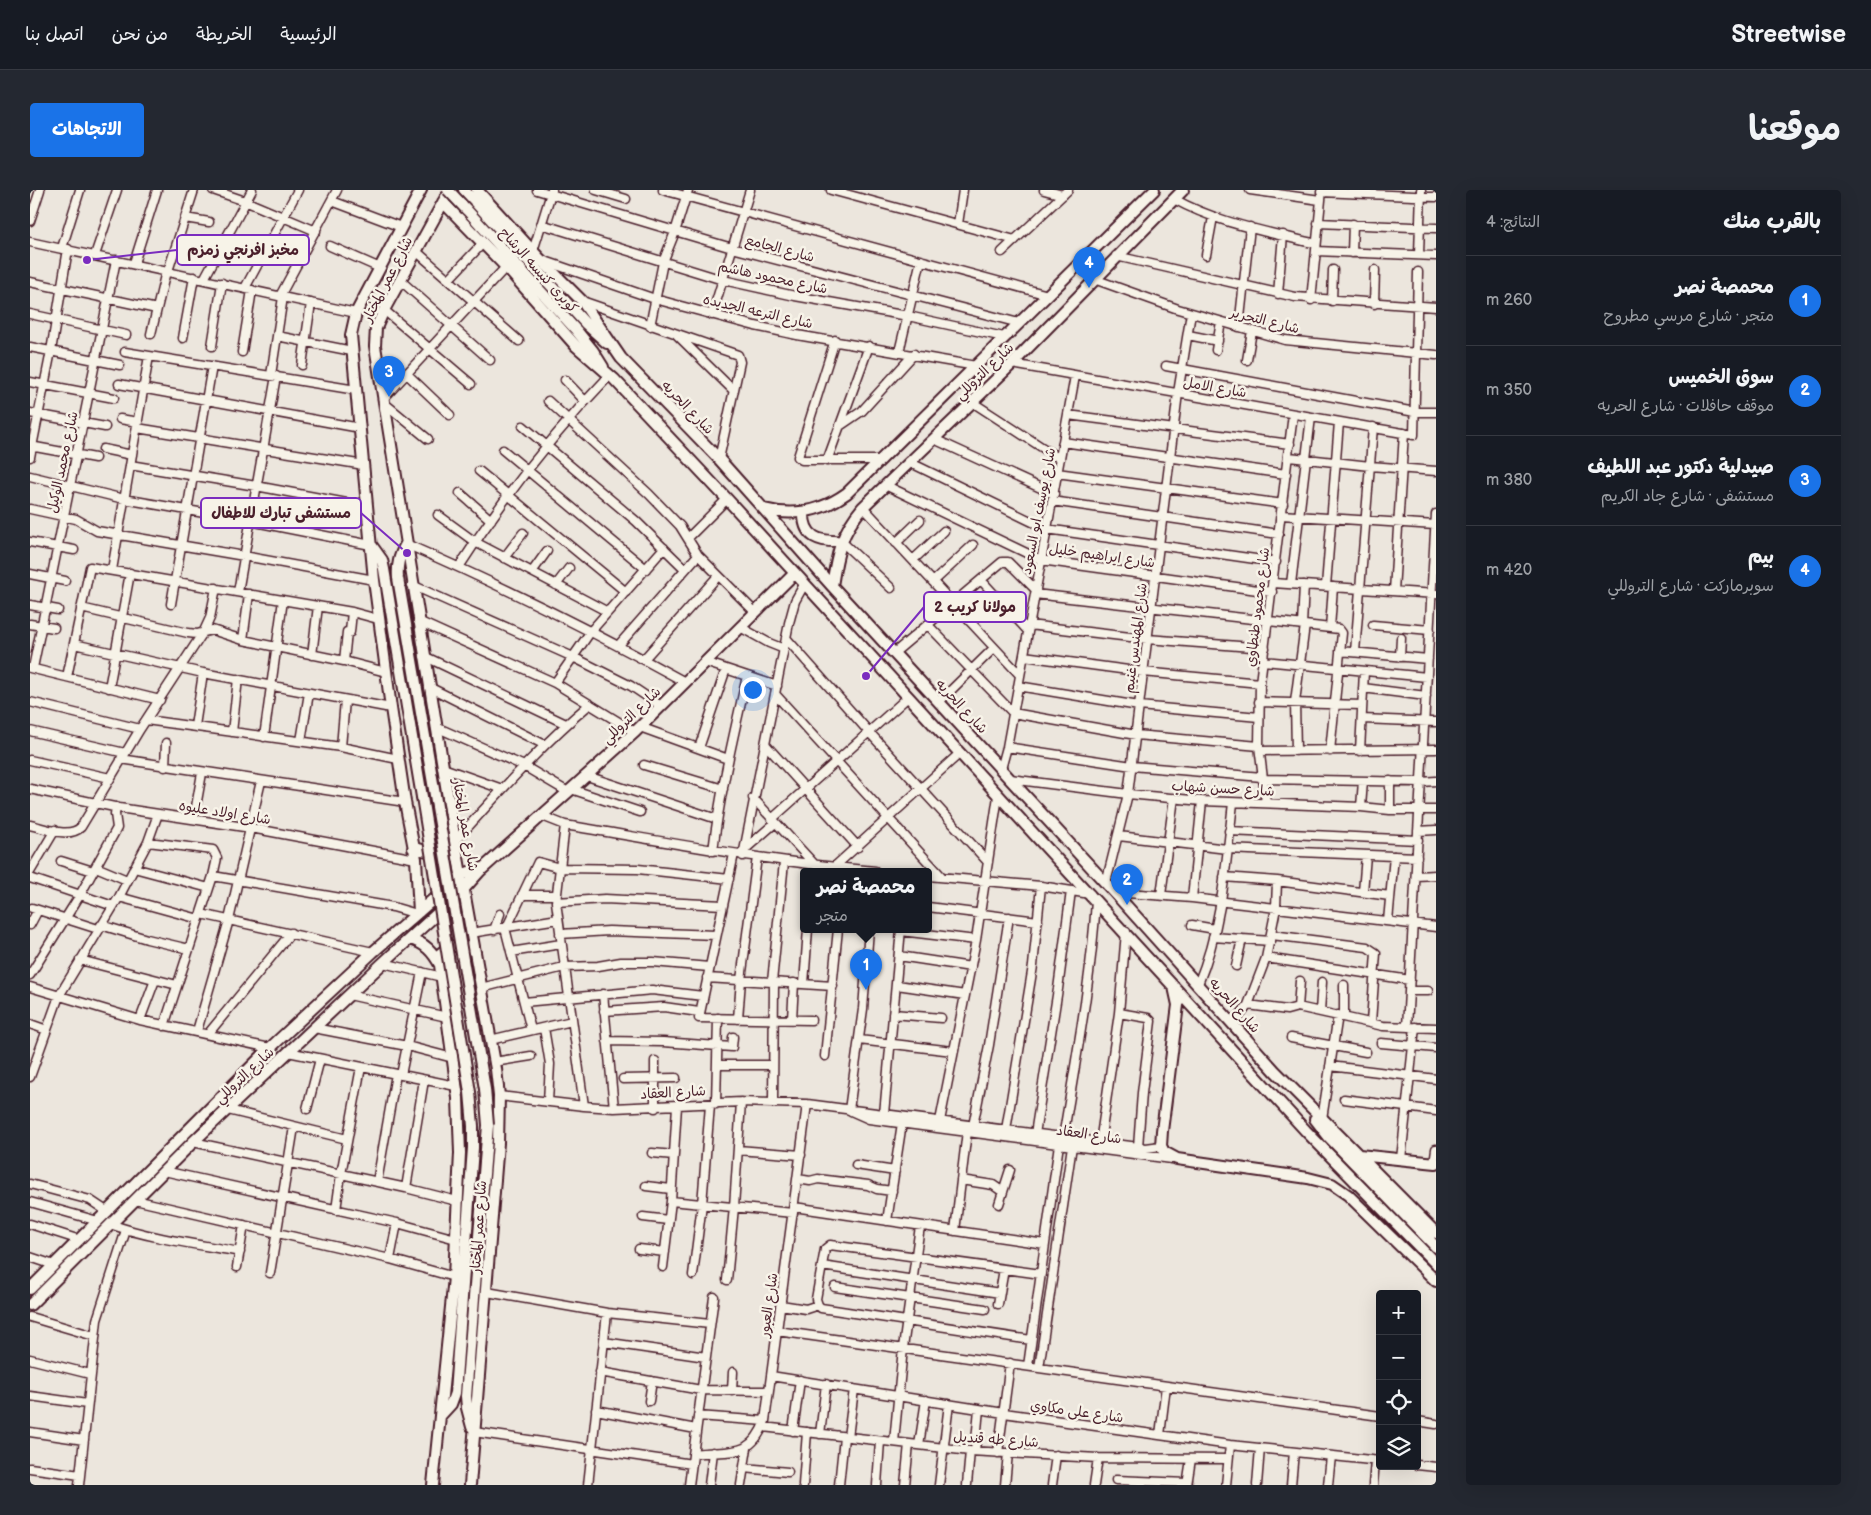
<!DOCTYPE html>
<html lang="ar">
<meta charset="utf-8">
<style>
body{margin:0;font-family:"Balsamiq Sans","Playpen Sans Arabic",sans-serif;background:#242831;color:#f1f3f6;direction:rtl}
.controls{position:absolute;right:15px;bottom:15px;display:grid;overflow:hidden;border-radius:5px;box-shadow:0 5px 20px #0002}
.controls button{width:45px;height:45px;display:grid;place-items:center;padding:0;border:0;border-bottom:1px solid #363941;background:#171b24;color:#f1f3f6;font:25px sans-serif}
.you{position:absolute;left:722px;top:499px;width:18px;height:18px;margin:-12px;border:4px solid #fff;border-radius:50%;background:#1a73e8;box-shadow:0 0 0 8px #1a73e833}
.badge{display:grid;place-items:center;width:32px;height:32px;border-radius:50%;background:#1a73e8;color:#fff;font-size:16px;font-weight:700}
.pin{position:absolute;translate:-50% -41px;filter:drop-shadow(0 1px 2px #0008)}
.pin::after{content:'';position:absolute;top:26px;width:18px;height:15px;background:inherit;clip-path:polygon(0 0,100% 0,50% 100%)}
.popup{position:absolute;left:770px;top:678px;width:132px;height:65px;box-sizing:border-box;display:grid;place-content:center;border-radius:5px;background:#171b24;filter:drop-shadow(0 1px 4px #0005);font-size:16px;white-space:nowrap;color:#9ea1a6}
.popup b{font-size:19px;color:#f1f3f6}
.popup::after{content:'';position:absolute;left:50%;top:100%;margin-left:-10px;border:10px solid transparent;border-top-color:#171b24}
.list{margin:0;padding:0;list-style:none}
h2{display:flex;justify-content:space-between;align-items:center;height:65px;margin:0;padding:0 20px;font-size:21px}
h2 small{font-size:16px;font-weight:400;color:#9ea1a6}
.list li{display:grid;grid-template-columns:32px 1fr auto;gap:15px;align-items:center;box-sizing:border-box;height:90px;padding:0 20px;border-top:1px solid #363941}
.list b{display:block;font-size:19px;white-space:nowrap}
.list p{margin:0;font-size:16px;white-space:nowrap;color:#9ea1a6}
.list em{font-size:16px;font-style:normal;color:#9ea1a6}
.icon{flex:none;width:28px;height:28px;fill:none;stroke:currentColor;stroke-width:2;stroke-linecap:round;stroke-linejoin:round}
.map{position:relative;flex:none;width:1406px;height:1295px;overflow:hidden;direction:ltr;border-radius:5px}
header{display:flex;align-items:center;gap:30px;box-sizing:border-box;height:70px;padding:0 25px;background:#171b24;border-bottom:1px solid #363941}
header strong{font-size:24px}
nav{display:flex;gap:28px;margin-inline-start:auto;font-size:18px}
.intro{display:flex;align-items:center;justify-content:space-between;box-sizing:border-box;height:120px;padding:0 30px}
h1{margin:0;font-size:35px}
.button{padding:12px 22px;border-radius:5px;background:#1a73e8;color:#fff;font-size:18px;font-weight:700}
main{display:flex;gap:30px;padding:0 30px}
aside{flex:1;background:#171b24;border-radius:5px;box-shadow:0 5px 20px #0002}
.map>svg:first-child{display:block}
</style>
<header>
<strong>Streetwise</strong>
<nav><a>الرئيسية</a><a>الخريطة</a><a>من نحن</a><a>اتصل بنا</a></nav>
</header>
<div class="intro"><h1>موقعنا</h1><a class="button">الاتجاهات</a></div>
<main>
<aside>
<h2>بالقرب منك<small>النتائج: 4</small></h2>
<ul class="list">
<li><span class="badge">1</span><div><b>محمصة نصر</b><p>متجر · شارع مرسي مطروح</p></div><em>260 m</em></li>
<li><span class="badge">2</span><div><b>سوق الخميس</b><p>موقف حافلات · شارع الحريه</p></div><em>350 m</em></li>
<li><span class="badge">3</span><div><b>صيدلية دكتور عبد اللطيف</b><p>مستشفى · شارع جاد الكريم</p></div><em>380 m</em></li>
<li><span class="badge">4</span><div><b>بيم</b><p>سوبرماركت · شارع التروللي</p></div><em>420 m</em></li>
</ul>
</aside>
<div class="map">
<svg width="1406" height="1295" viewBox="0 0 1406 1295">
<rect width="100%" height="100%" fill="#ece6dd"/>
<filter id="ink" filterUnits="userSpaceOnUse"><feTurbulence type="fractalNoise" baseFrequency=".02" numOctaves="2"/><feDisplacementMap in="SourceGraphic" scale="10" xChannelSelector="R" yChannelSelector="G"/><feConvolveMatrix kernelMatrix="1 2 1 2 8 2 1 2 1" color-interpolation-filters="sRGB"/></filter>
<g filter="url(#ink)">
<g fill="none" stroke-linecap="round" stroke-linejoin="round">
<g stroke="#4a1f2b" stroke-width="11">
<path id="street" d="M183,0l32,11 71,30
M507,0l195,58 287,75
M566,0l30,9
M633,0l385,105
M801,0l184,50
M1014,0l19,5
M1220,0l70,10
M1291,2l115,5
M1144,9c43,24 94,33 142,45
M302,11l69,26
M155,28l24,4
M0,31l10,-31
M1288,33l118,5
M511,34l182,56 72,16 113,20 96,21
M928,34l5,-34
M0,52l326,71
M300,56l50,22
M32,58l18,-58
M386,61l103,90
M503,61l19,-61
M1286,61l120,5
M972,62l66,-62
M1322,63l1,-29
M65,65l22,-65
M1176,65l7,-38
M1389,65l2,-65
M1086,66l179,41 141,10
M512,70l113,39 100,27 42,9 179,31
M104,73l23,-73
M138,81l26,-81
M174,89l48,-89
M419,89l34,-36
M1064,89l84,30 107,31 151,15
M370,90l90,80
M0,92l127,27
M215,98l53,-98
M1248,104l5,-59
M250,106l57,-106
M1281,110l11,-110
M552,111l156,54 2,7 -21,97
M1302,111l1,-31
M1344,114l1,-34
M354,120l87,74
M0,124l96,21
M682,125l38,-125
M620,136l13,-64 12,-30 13,-42
M1209,137l11,-100
M121,144l15,-63
M647,145l56,55
M1158,145l30,6
M247,146l75,15
M153,148l11,-61
M805,150l-37,117 4,3h79
M182,156l10,-63
M0,157l90,18
M1186,160l5,-28
M95,162l231,38
M212,162l10,-62
M869,162l22,-92
M1217,170l5,-29
M982,174l402,71 4,-163
M272,175l9,-62
M1136,176l249,46h21
M377,184l43,41
M241,185l12,-78
M535,190l20,21
M0,192l84,16
M89,194l241,44
M353,209l123,-132
M518,211l101,93 31,32 18,29 57,57
M353,212l45,37
M942,212l88,57
M0,223l75,14
M1038,225l222,29
M90,229l18,3
M493,236l113,95 49,48
M810,236l22,-15 52,-57
M107,238l227,37
M904,249l120,55
M1033,252l223,32
M0,256l65,12
M73,259l29,6
M473,260l143,119
M0,267l21,-106 17,-102
M1259,267l81,9 66,5
M797,271l42,-115
M879,272l138,67 229,33
M100,275l126,21 112,21
M449,281l147,121
M1027,283l226,31
M0,286l94,23 126,22 121,24
M855,295l156,75 231,32
M430,303l31,27
M1022,311l227,33
M833,317l157,168
M0,319l46,10 21,12 147,25 130,24
M408,325l37,27 133,70
M1251,325l154,10
M658,348l39,-39
M811,351l50,47
M0,352l44,8
M866,353l24,-23
M376,354c95,41 188,88 279,138
M474,368l19,-25
M883,370l31,-29
M429,377c44,-69 94,-133 151,-192
M82,380l37,-214
M502,382l15,-21
M0,384l35,7
M951,390l47,51
M903,392l40,-37
M1243,393l163,11
M1261,394l20,-167
M382,395l161,72 58,29 30,20
M526,395l13,-17
M1296,396l13,-164
M1364,401l10,-158
M208,402l38,-216
M1005,404l304,35 3,4 -12,118
M141,414l41,-238
M0,415l28,5
M51,418l107,25 9,1 15,-4 31,10 101,21 42,11
M388,431l137,62 80,49
M0,434l24,4
M898,435l85,88 123,22 123,11
M999,435l118,14 118,9
M1272,435l2,-40
M1343,435l57,5
M710,437l29,16 15,6
M1300,438l3,-41
M756,448l83,94 119,130
M213,450l6,-46
M44,454l129,29 188,35
M588,456l80,-91
M1310,461l88,8
M1325,462l18,-225
M864,463l108,-91h6l28,28
M282,465l6,-49
M394,466l142,68
M994,466l119,16 117,11
M1370,467l1,-19
M614,469l74,-83
M314,471l3,-29h3l2,-20
M1233,471l164,16
M675,472l72,24
M0,478l130,32
M3,478l83,-408
M37,487l23,-110 262,45 26,7
M525,493l36,-52 73,-83
M988,496l121,20 120,11
M399,497l116,58
M79,498l21,-115
M1333,498l63,8
M745,504l167,183
M0,512l110,27
M909,512l55,-54
M1229,512l103,3
M1332,529l74,3
M116,530l195,27 57,12
M165,536l8,-53
M406,537l88,39 44,26
M610,537l88,32
M0,541l95,22
M202,542l6,-53
M234,547l19,-137
M271,551l8,-48
M735,554l93,103
M311,557l4,-47
M977,557l125,19 130,11
M669,558l27,-79
M1230,561l176,-2
M1266,561l-1,-49 10,-77
M1330,561l4,-80
M91,569l284,43
M0,570l80,18
M614,575l79,24
M135,577l1,-24
M413,578l59,21
M971,579l6,-22 68,-371
M557,586l130,43
M980,589l118,15 74,7 159,6 29,3h46
M1232,589l159,3 15,-1
M1360,591v29
M0,599l89,19 132,20 165,31
M541,599l69,23
M723,608l63,68
M1236,613l-7,-57 1,-63 33,-269
M1331,617l2,-26
M512,626l23,9c103,17 206,37 310,46
M164,628l8,-45
M742,629l136,-122
M0,635c15,3 39,14 51,2l59,-98 64,-98 6,-13 6,-30
M535,635l-9,77 28,204
M1199,641l189,9
M1388,641l18,-1
M1089,646l108,13 190,8
M425,651c43,-47 86,-96 135,-137
M118,652l65,8 4,8 -4,18 -49,150
M683,661c7,-59 21,-117 34,-175
M713,661l32,-28
M704,664l-35,164 112,2
M713,666l46,-233 6,-22 10,-18
M31,671l32,10
M66,677l31,13
M104,678l75,20
M803,678l126,-114
M0,682l25,-42
M183,686l180,31 24,7
M898,686l113,10 49,8
M1386,686l20,-1
M1194,687l53,4 113,15
M0,688l83,28
M1076,693l22,-89 50,-401 13,-80
M1084,702l78,6 244,29
M1333,702l3,-37
M492,705h34
M1131,705l13,-97
M89,707l80,22
M1162,708l10,-97
M526,712l49,-3 118,6
M898,717l110,14
M2,718l66,21
M171,724l172,38
M1358,731l6,-65
M0,735l8,-15
M71,735l46,14 42,10
M1162,735l23,4
M477,737l31,-65 22,6 78,1 91,10
M475,738l26,102
M464,740l6,-16
M871,741l75,9
M441,743l87,-14
M530,744l49,-3 107,4
M1242,745l95,12 9,6 -5,69
M1183,747l58,4
M481,762l50,-8
M869,766l72,11
M1236,768l144,22
M50,770l97,25
M353,773l59,14
M1206,776l6,-27
M0,785l50,-80 37,-67 -2,-14 1,-7
M677,788l126,8
M742,792l12,-120
M774,794l4,-55
M1168,794c24,-57 28,-120 35,-181
M867,795l68,10
M1314,795v32
M0,797l110,33 130,28
M451,798l83,-21 34,-1 23,-4h32l56,5
M1379,801h19
M573,804l11,114
M319,805l98,22
M494,812l128,-12 51,6
M1218,815l39,5 11,-3 85,19 53,2
M1268,817l2,-26
M574,821l60,-4 35,5
M1290,821l2,-29
M1089,823l29,5 3,3 -9,72 -4,54
M863,824l48,4
M708,829l3,-39 16,-123
M762,829l2,-36
M110,830l15,-40
M0,834l17,6
M1203,834l15,-19 18,-47 10,-50 1,-27
M1377,837l29,-513
M284,838l93,18 46,12
M514,838l6,36 -2,38
M167,841l32,-111 32,-139
M178,844l83,-101
M1261,848l75,14
M460,850l82,-19
M829,850l94,11
M577,851l56,1 69,5 1,-10
M1351,853l55,5
M258,862l168,34
M795,866l13,-127
M625,871v47
M464,872l37,-6
M687,875h56
M1300,876l106,13
M371,885l21,-103
M0,887l29,-81 60,-99 29,-55 10,-28
M593,889l53,-1
M469,906l85,10 30,2 127,-6 66,2 339,44 15,-2
M1314,909l92,12
M743,912l1,-120
M686,914l2,-86
M277,919l13,-50
M198,920l119,29
M819,920l14,-101 6,-80
M821,921l18,8 303,40
M854,924l17,-185
M1292,929l16,-104
M910,931l36,-181 22,-144
M943,936l16,-81 20,-128
M976,940l27,-164 8,-80
M1005,944l23,-145 13,-98
M1033,948c13,-79 28,-157 33,-237
M163,952l213,46 51,13
M1070,953l19,-130 7,-81
M708,960l63,5
M622,963l22,2
M1371,969l14,-132
M1404,973l2,-14
M826,975l39,6
M134,981l233,52 59,16
M768,989l12,2 8,-2 50,6 9,4 15,2
M931,990l32,5 10,7
M347,992l19,-108
M0,994l60,16 18,12
M616,996l25,3
M376,998l18,-108
M105,1010l255,59 64,18
M641,1011l122,12
M0,1012l68,19
M969,1014l11,-34
M764,1017l251,37
M306,1020l5,-36 20,-107
M613,1027l25,3
M857,1031l15,-98
M0,1034l50,16
M80,1034c42,15 87,20 130,28
M925,1041l12,-100
M609,1059l26,3
M0,1067l24,8
M360,1069l7,-36
M792,1076l178,27
M207,1077l7,-42
M633,1077l8,-66 6,-95
M240,1083l24,-146
M663,1085l9,-71 8,-99
M697,1090l7,-73 7,-105
M805,1097l150,22
M457,1102l120,21 103,11
M968,1114l6,-35
M751,1115l25,4 12,-4
M0,1127l64,19
M747,1141l603,85
M1001,1150l-210,-32 -3,-3 -2,-6 9,-50 5,-4 211,29
M574,1152l102,15
M0,1169l60,15
M998,1176l31,-222
M1009,1178l33,-222
M570,1182l101,18 68,1
M741,1186l233,37 226,32 150,16
M702,1201l1,-19
M0,1206l57,8
M619,1211l3,-20
M566,1220l100,19
M668,1226l67,5
M1387,1231l19,3
M733,1237l207,24 128,7 130,1
M763,1241l7,-51
M0,1242l54,8
M444,1242l218,32
M790,1244l6,-50
M1130,1245l6,-49
M818,1247l6,-48
M864,1252l9,-94 17,-122
M889,1255l7,-45
M945,1261l4,-42
M968,1263l12,-90
M663,1264c34,-5 57,7 72,-33l42,-317
M1387,1275l19,2
M0,1278l50,7
M714,1278l44,4
M1086,1290l71,3
M49,1295l18,-165 29,-90
M558,1295l19,-172
M659,1295l25,-188
M679,1295l4,-33
M711,1295l6,-37
M773,1295l4,-53
M809,1295l5,-48
M847,1295l3,-44
M875,1295l4,-41
M909,1295l10,-81
M937,1295l3,-34
M975,1295l3,-32
M1022,1295l4,-30
M1064,1295l4,-27
M1157,1295l4,-26
M1196,1295l4,-40
M1227,1295l3,-37
M1261,1295l3,-33
M1298,1295l3,-29
M1343,1295l2,-24"/>
</g>
<g stroke="#4a1f2b" stroke-width="14">
<path id="secondary" d="M434,0l121,133 22,20
M447,0l63,69 42,42 39,57 98,101 113,127 282,306 161,179 161,162
M416,7l-62,113 -8,18 -1,18 80,495 41,228 3,27 -1,47 -28,342
M413,12l63,65 70,79 38,33 113,120 579,632 130,133
M436,19l110,121 17,21 10,16
M734,319c30,8 58,2 83,-16l307,-303
M774,322c-1,26 16,30 37,29
M376,354c-7,12 -9,21 -8,34l37,217
M342,356l10,14 2,9 38,228
M802,396c5,-33 9,-53 31,-79l149,-143 171,-174
M383,658l19,4 19,-7
M389,722l-3,-53 -11,-57 -14,-94 -17,-128 -23,-245 5,-22 65,-123
M380,749c15,4 23,13 30,26l18,133 2,55 -6,124 -21,208
M410,764c11,-11 22,-11 35,-2
M1144,797l4,18 -16,126 -1,15 3,6 13,7 131,19 24,6 16,11 88,86
M1285,929l14,18 107,110
M1329,965l77,8
M0,1099l240,-241 103,-96 88,-77 11,-4h8
M0,1115l163,-163 190,-179 80,-73 17,-19 155,-139 160,-159
M410,1226l11,-12 4,-11 18,-245v-22
M442,1237l-5,-19 -1,-12 22,-271"/>
</g>
<use href="#street" stroke="#f7f3e8" stroke-width="8"/>
<use href="#secondary" stroke="#f7f3e8" stroke-width="10"/>
<g stroke="#4a1f2b" stroke-width="14" stroke-linecap="butt">
<path id="secondary-bridge" d="M418,0l18,19
M405,605l50,294 3,36
M392,607l48,295 3,34"/>
</g>
<use href="#secondary-bridge" stroke="#f7f3e8" stroke-width="10"/>
</g>
</g>
<g text-anchor="middle" stroke-width="5" stroke-linejoin="round" paint-order="stroke">
<g font-size="14" fill="#4a1f2b" stroke="#f7f3e8">
<text transform="translate(750 58) rotate(15)" y="5">شارع الجامع</text>
<text transform="translate(509 80) rotate(48)" y="5">كوبرى كنيسه الرشاح</text>
<text transform="translate(743 87) rotate(12)" y="5">شارع محمود هاشم</text>
<text transform="translate(357 89) rotate(-63)" y="5">شارع عمر المختار</text>
<text transform="translate(728 121) rotate(13)" y="5">شارع الترعه الجديده</text>
<text transform="translate(1235 130) rotate(14)" y="5">شارع التحرير</text>
<text transform="translate(954 181) rotate(-44)" y="5">شارع التروللي</text>
<text transform="translate(1185 197) rotate(10)" y="5">شارع الامل</text>
<text transform="translate(658 217) rotate(46)" y="5">شارع الحريه</text>
<text transform="translate(32 272) rotate(-78)" y="5">شارع محمد الوكيل</text>
<text transform="translate(1008 321) rotate(-79)" y="5">شارع يوسف ابو السعود</text>
<text transform="translate(1072 365) rotate(8)" y="5">شارع ابراهيم خليل</text>
<text transform="translate(1227 417) rotate(-83)" y="5">شارع محمود طنطاوي</text>
<text transform="translate(1105 448) rotate(-83)" y="5">شارع المهندس غنيم</text>
<text transform="translate(932 516) rotate(47)" y="5">شارع الحريه</text>
<text transform="translate(601 525) rotate(-44)" y="5">شارع التروللي</text>
<text transform="translate(1193 598) rotate(3)" y="5">شارع حسن شهاب</text>
<text transform="translate(195 622) rotate(9)" y="5">شارع اولاد عليوه</text>
<text transform="translate(436 635) rotate(80)" y="5">شارع عمر المختار</text>
<text transform="translate(1205 815) rotate(48)" y="5">شارع الحريه</text>
<text transform="translate(214 885) rotate(-43)" y="5">شارع التروللي</text>
<text transform="translate(643 902) rotate(-3)" y="5">شارع العقاد</text>
<text transform="translate(1059 944) rotate(8)" y="5">شارع العقاد</text>
<text transform="translate(448 1037) rotate(-86)" y="5">شارع عمر المختار</text>
<text transform="translate(738 1115) rotate(-82)" y="5">شارع العبور</text>
<text transform="translate(1047 1221) rotate(8)" y="5">شارع على مكاوي</text>
<text transform="translate(966 1249) rotate(4)" y="5">شارع طه قنديل</text>
</g>
</g>
<path fill="none" stroke="#7b2cbf" stroke-width="2" d="M57 70L147 60M377 363L331 323M836 486L894 417"/>
<g fill="#7b2cbf" stroke="#f7f3e8" stroke-width="2">
<circle cx="57" cy="70" r="5"/>
<circle cx="377" cy="363" r="5"/>
<circle cx="836" cy="486" r="5"/>
</g>
<g fill="#f7f3e8" stroke="#7b2cbf" stroke-width="2">
<rect x="147" y="45" width="132" height="30" rx="5"/>
<rect x="171" y="308" width="160" height="30" rx="5"/>
<rect x="894" y="402" width="102" height="30" rx="5"/>
</g>
<g font-size="15" text-anchor="middle" font-weight="bold" fill="#4a1f2b">
<text x="213" y="65">مخبز افرنجي زمزم</text>
<text x="251" y="328">مستشفى تبارك للاطفال</text>
<text x="945" y="422">مولانا كريب 2</text>
</g>
</svg>
<div class="controls">
<button>+</button>
<button>−</button>
<button><svg class="icon" aria-label="locate" viewBox="0 0 24 24"><circle cx="12" cy="12" r="6"/><path d="M12 2v4M12 18v4M2 12h4M18 12h4"/></svg></button>
<button><svg class="icon" aria-label="layers" viewBox="0 0 24 24"><path d="M12 4l9 5-9 5-9-5zM3 14l9 5 9-5"/></svg></button>
</div>
<div class="you"></div>
<div class="pin badge" style="left:836px;top:800px">1</div>
<div class="popup"><b>محمصة نصر</b>متجر</div>
<div class="pin badge" style="left:1097px;top:715px">2</div>
<div class="pin badge" style="left:359px;top:207px">3</div>
<div class="pin badge" style="left:1059px;top:98px">4</div>
</div>
</main>
